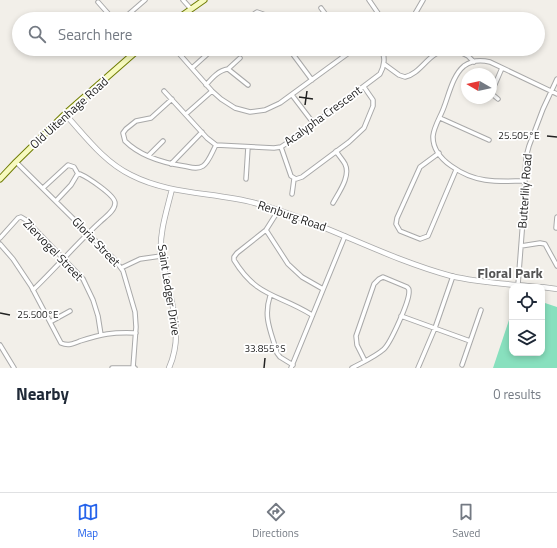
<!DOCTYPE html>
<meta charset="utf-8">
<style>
body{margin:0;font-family:"Titillium Web",sans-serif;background:#f6f6f7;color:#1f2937}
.controls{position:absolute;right:12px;bottom:12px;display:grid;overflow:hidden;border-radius:8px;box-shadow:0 2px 6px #0003}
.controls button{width:36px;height:36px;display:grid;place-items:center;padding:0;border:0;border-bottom:1px solid #e0e1e3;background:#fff;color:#1f2937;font:20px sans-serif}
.compass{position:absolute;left:461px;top:68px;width:36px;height:36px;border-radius:50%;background:#fff;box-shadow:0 2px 6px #0003;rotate:279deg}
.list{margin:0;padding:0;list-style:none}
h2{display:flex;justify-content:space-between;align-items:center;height:52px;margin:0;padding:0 16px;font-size:17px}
h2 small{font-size:13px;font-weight:400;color:#747a83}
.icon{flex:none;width:22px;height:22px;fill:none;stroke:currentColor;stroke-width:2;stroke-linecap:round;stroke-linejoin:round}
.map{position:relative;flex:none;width:557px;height:368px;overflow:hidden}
.search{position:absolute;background:#fff;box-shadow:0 2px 6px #0003;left:12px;right:12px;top:12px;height:44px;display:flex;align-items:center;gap:10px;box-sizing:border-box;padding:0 14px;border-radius:22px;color:#747a83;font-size:15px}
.sheet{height:124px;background:#fff}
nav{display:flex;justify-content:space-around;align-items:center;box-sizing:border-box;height:56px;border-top:1px solid #e0e1e3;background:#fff;font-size:11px;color:#747a83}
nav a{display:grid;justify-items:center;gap:2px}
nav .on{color:#2563eb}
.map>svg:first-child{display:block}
</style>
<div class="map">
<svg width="557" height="368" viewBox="0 0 557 368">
<rect width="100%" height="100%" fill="#f2efe9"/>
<path fill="#88e0be" d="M542,302l15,5v61h-64l19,-57v42h30z"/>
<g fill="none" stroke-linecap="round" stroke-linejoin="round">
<g stroke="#a9a9a9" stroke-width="5.5">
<path id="minor" d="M183,0l8,9
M369,0l13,19
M98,2l15,17
M321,8l8,11
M123,19l22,-19
M247,19l10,-7 6,2 5,5
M412,19l11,-19
M175,49l37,42 9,8 14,9 15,4 15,-2 15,-7 74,-54
M289,49l23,31
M344,49l2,6
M454,49l14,7 6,6
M384,53l5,-4
M384,64l15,11 6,2c17,-4 22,-24 43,-28
M192,68l21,-19
M228,69l12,-11
M206,85c6,-7 13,-15 22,-16l20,16
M164,91l43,47 9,7 58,3 7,-1 18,-12 81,-61c4,-7 6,-18 1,-25
M292,95l22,29
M172,99l-21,19 -15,3 -10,8 -3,4 2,8c15,15 39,22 59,25 6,1 13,4 19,0 6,-4 9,-14 13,-21
M498,99l-6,-5 1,-5 9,-21
M186,114l26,-23
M440,118l49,22
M281,147l10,29 5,3 6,-2 47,-35 15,-14 9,-22v-6l-9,-13
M439,153l-19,14 -23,51 -1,6 4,7 20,8 8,-3 28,-66
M148,156l15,-15
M16,162l99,98 8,11 12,41 1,15 -3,41
M171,164l31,-32
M246,179l2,-32
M525,181c-13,0 -27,1 -40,-1 -20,-3 -53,-20 -52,-44 1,-10 8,-20 11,-29 5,-13 9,-32 20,-41 8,-6 18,-6 26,-4l67,32
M43,188l25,-23 6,2 4,7
M292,194l2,-15
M333,203c6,-11 18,-27 12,-39 -2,-4 -6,-8 -9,-13
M278,211l-12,19 -29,23 -3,4v3c23,38 45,34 78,55
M556,228l1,-11
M266,230l22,34 14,13 21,12
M0,238l18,-20 3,-1 5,3 57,59 10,21 5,16 3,19
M0,244l13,15 18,27 30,57c7,3 12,1 19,-2 22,-7 32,-9 56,-8
M521,246l19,-3 5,1 12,22
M121,268l19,-9 21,-3
M518,285l5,-66 3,-62 3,-11 14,-37 14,-30
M33,290c23,-22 44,-47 67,-68 5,-5 15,-11 15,-19 0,-8 -28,-26 -35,-29l-3,1 -6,10 -15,16
M270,296c-7,22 1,35 7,57l3,4 13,8
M401,316l69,25
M50,322l20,-11
M0,345l14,23
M462,365l19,-55
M112,368h23
M291,368l54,-132
M352,368c11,-6 23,-11 32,-19 7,-7 25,-47 25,-57 0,-3 0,-3 -2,-5l-24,-10 -4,2 -5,5 -18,52 1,9 8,16
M418,368l17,-40 18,-52"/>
</g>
<g stroke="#a9a9a9" stroke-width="6">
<path id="tertiary" d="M65,114c20,22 39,48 66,61 39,20 83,17 124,28 68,19 129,55 196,73 29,7 59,8 88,11
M542,287l15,2
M169,368c14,-32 4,-60 -3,-92 -2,-7 -4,-14 -5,-21 -2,-22 6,-45 11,-66"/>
</g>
<g stroke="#707d05" stroke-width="7">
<path id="secondary" d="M177,19l27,-19
M0,179l16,-17 49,-48 74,-65"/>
</g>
<use href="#minor" stroke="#fff" stroke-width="3.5"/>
<use href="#tertiary" stroke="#fff" stroke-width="4.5"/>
<use href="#secondary" stroke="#f7fabf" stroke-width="5"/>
</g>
<path fill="none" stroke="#222" stroke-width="1.5" d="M299,97l14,2M305,105l2,-14M547,136l10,1M0,313l10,2M264,368l1,-10"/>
<g text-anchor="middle" stroke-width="3.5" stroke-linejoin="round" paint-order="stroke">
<g font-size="12" fill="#222" stroke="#fff">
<text transform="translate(69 113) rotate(-42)" y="4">Old Uitenhage Road</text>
<text transform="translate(323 116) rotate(-36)" y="4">Acalypha Crescent</text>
<text transform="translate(525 191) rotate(-86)" y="4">Butterlily Road</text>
<text transform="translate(292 216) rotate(19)" y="4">Renburg Road</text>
<text transform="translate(96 242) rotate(46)" y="4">Gloria Street</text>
<text transform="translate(53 250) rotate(46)" y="4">Ziervogel Street</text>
<text transform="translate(169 290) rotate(81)" y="4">Saint Ledger Drive</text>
</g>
<g font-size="14" font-weight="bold" fill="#555" stroke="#fff">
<text x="510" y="278">Floral Park</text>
</g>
</g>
<g font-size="10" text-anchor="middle" fill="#222" stroke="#fff" stroke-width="3.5" stroke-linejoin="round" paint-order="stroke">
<text x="519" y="139">25.505°E</text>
<text x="38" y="318">25.500°E</text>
<text x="265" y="352">33.855°S</text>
</g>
</svg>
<div class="controls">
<button><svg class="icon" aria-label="locate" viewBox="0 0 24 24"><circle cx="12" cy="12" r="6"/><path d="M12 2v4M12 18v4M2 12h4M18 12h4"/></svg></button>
<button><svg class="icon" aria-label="layers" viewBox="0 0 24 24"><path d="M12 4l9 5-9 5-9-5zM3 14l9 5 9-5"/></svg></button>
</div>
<svg class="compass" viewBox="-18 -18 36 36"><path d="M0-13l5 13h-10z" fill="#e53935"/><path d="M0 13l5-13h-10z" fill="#747a83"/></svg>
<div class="search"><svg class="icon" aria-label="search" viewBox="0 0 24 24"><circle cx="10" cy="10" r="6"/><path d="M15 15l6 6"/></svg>Search here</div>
</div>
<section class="sheet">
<h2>Nearby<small>0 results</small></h2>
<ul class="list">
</ul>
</section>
<nav>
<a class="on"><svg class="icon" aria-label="map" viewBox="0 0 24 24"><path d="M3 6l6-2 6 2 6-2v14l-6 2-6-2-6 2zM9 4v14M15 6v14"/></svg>Map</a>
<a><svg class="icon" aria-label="directions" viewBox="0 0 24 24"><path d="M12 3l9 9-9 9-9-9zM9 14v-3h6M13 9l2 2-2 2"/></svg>Directions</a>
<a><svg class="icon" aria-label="saved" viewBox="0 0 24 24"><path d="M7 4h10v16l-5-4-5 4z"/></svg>Saved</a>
</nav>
